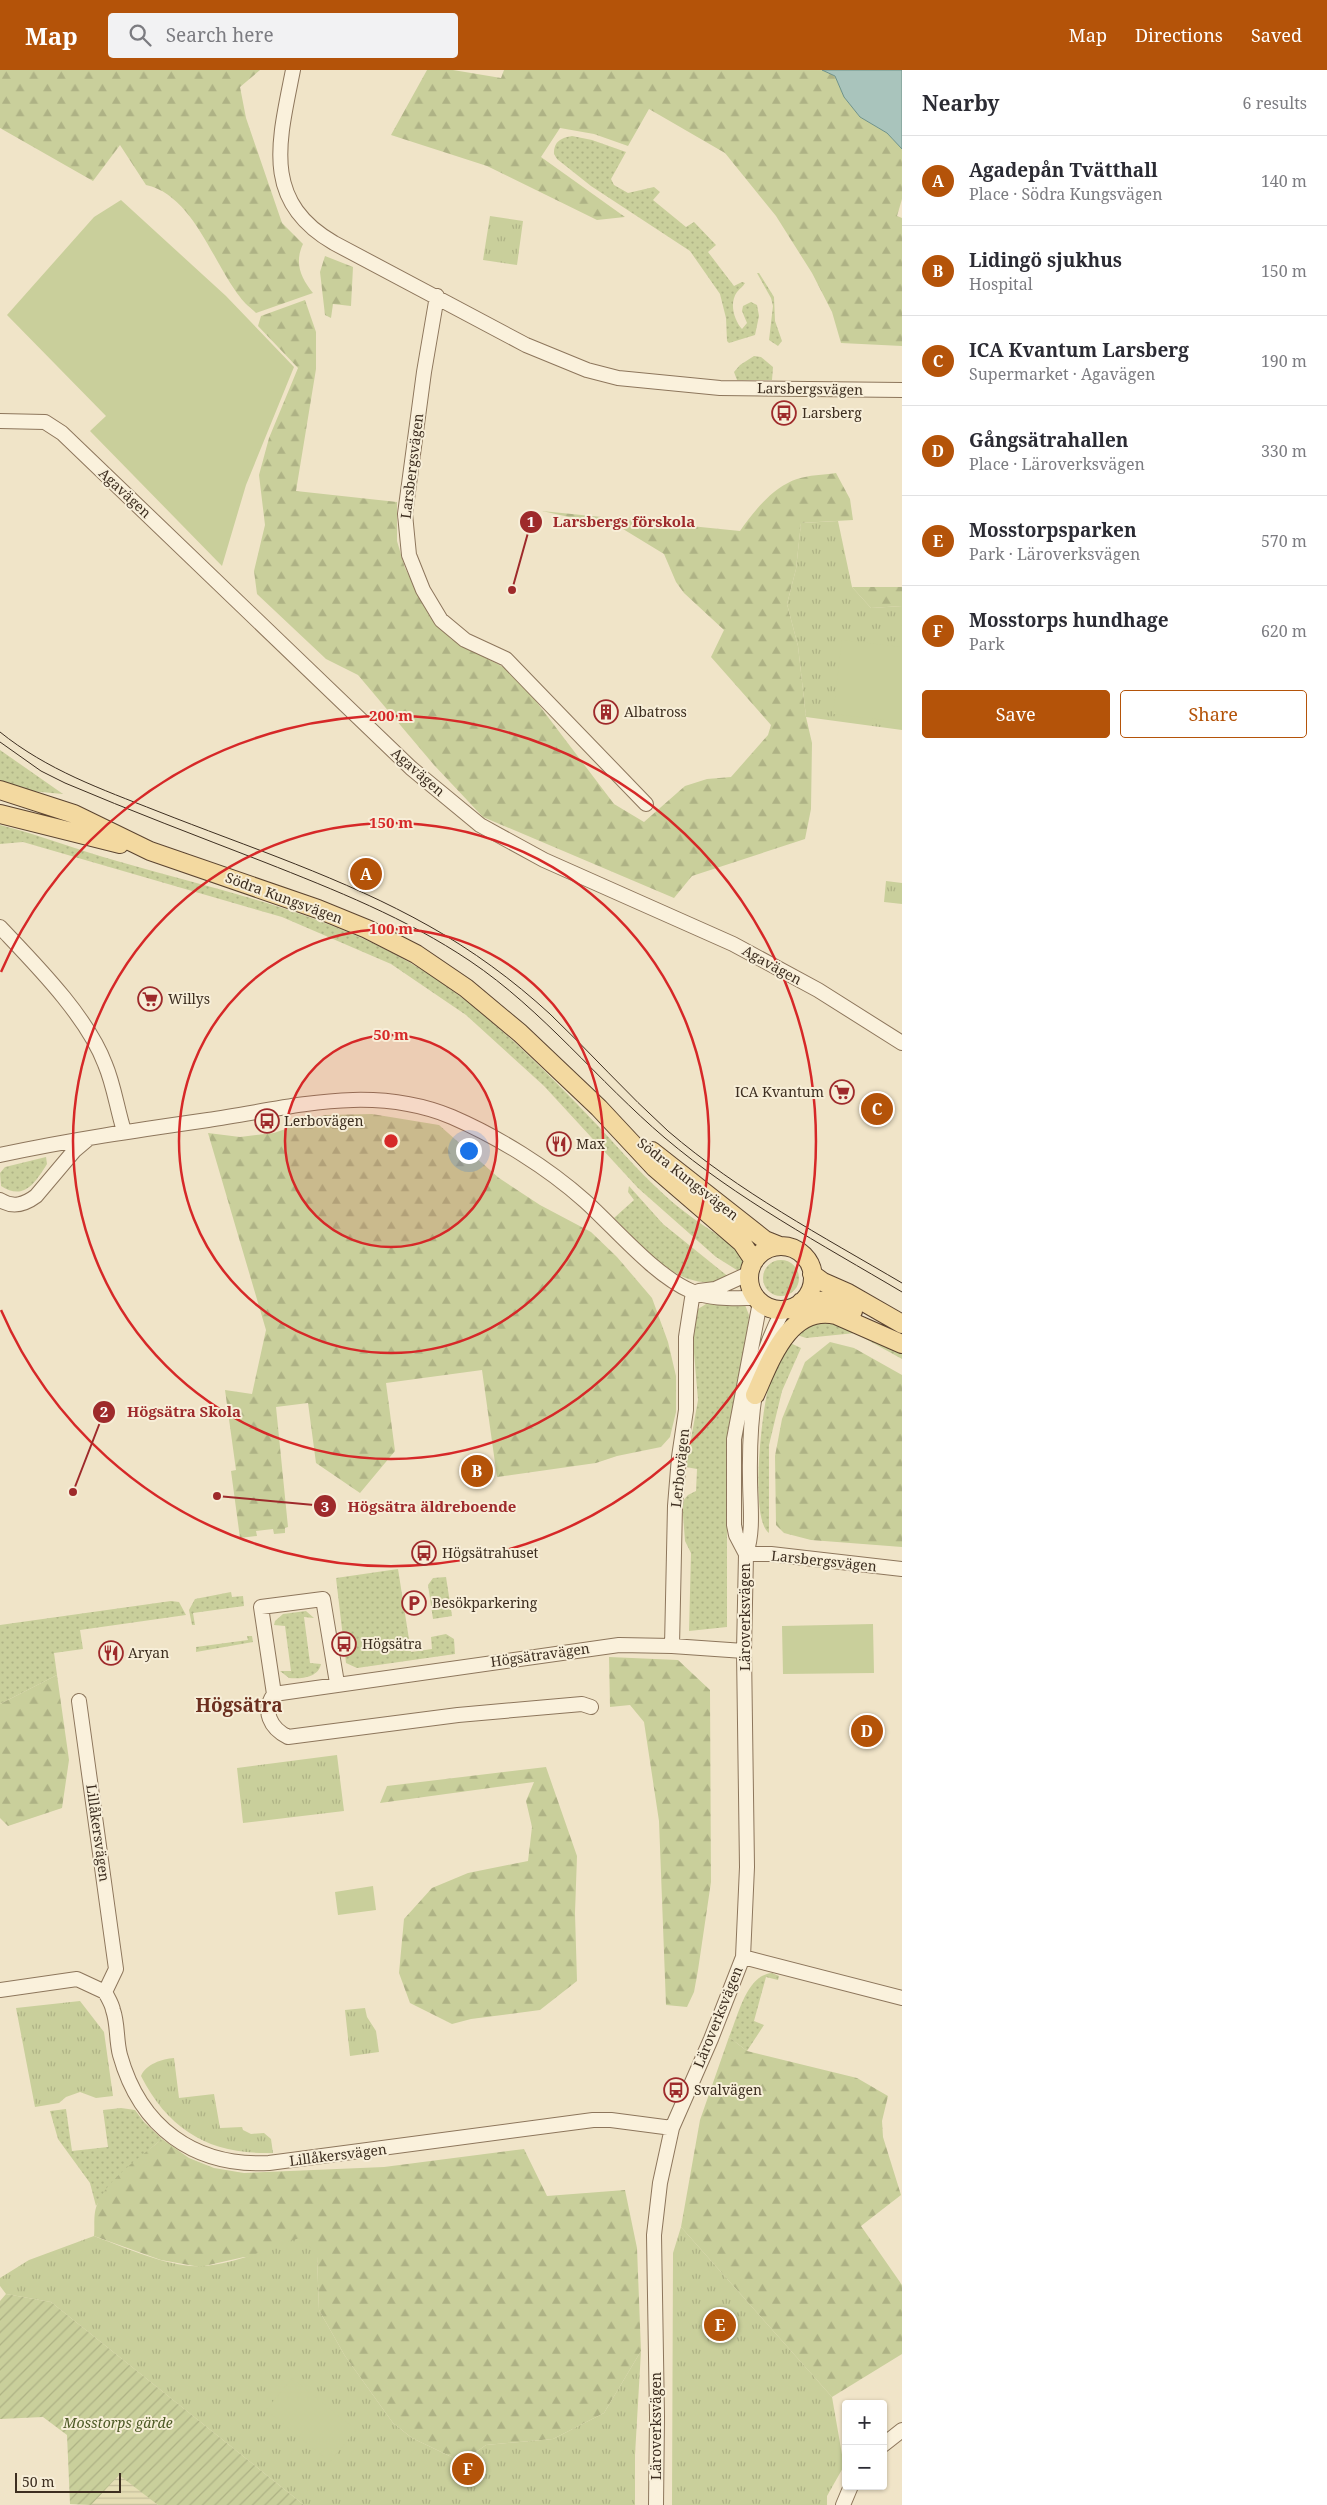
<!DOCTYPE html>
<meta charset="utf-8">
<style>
body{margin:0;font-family:"Noto Serif",serif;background:#f2f2f3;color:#2b2b33}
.controls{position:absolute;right:15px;bottom:15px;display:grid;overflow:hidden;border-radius:5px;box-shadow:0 1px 4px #0004}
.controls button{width:45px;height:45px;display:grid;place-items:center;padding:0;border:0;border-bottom:1px solid #e1e1e2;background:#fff;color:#2b2b33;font:25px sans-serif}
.scale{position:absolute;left:15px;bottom:12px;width:106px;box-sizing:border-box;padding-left:5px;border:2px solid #3d2e20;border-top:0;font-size:14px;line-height:18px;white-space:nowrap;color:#3d2e20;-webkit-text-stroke:4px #f7eed8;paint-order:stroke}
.you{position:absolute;left:468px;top:1080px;width:18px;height:18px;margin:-12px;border:4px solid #fff;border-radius:50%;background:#1a73e8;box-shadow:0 0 0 8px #1a73e833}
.badge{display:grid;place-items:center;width:32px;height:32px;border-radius:50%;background:#b45309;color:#fff;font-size:16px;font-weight:700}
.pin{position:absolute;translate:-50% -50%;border:2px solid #fff;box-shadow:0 1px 5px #0006}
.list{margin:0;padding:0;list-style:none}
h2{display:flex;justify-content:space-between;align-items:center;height:65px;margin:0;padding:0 20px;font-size:21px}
h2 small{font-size:16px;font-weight:400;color:#7c7c81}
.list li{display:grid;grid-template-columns:32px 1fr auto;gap:15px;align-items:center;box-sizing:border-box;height:90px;padding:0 20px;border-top:1px solid #e1e1e2}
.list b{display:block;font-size:19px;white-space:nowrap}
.list p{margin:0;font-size:16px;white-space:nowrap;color:#7c7c81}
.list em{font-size:16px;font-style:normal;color:#7c7c81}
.actions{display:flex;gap:10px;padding:15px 20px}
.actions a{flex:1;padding:11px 0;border:1px solid #b45309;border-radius:5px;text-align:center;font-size:18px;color:#b45309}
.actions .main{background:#b45309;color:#fff}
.icon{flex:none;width:28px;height:28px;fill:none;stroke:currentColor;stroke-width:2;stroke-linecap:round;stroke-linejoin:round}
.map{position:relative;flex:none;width:902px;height:2435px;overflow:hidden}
header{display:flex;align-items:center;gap:30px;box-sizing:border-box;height:70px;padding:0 25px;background:#b45309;color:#fff}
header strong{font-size:24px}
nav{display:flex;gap:28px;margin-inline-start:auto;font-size:18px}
.search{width:350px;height:45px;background:#f2f2f3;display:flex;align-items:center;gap:12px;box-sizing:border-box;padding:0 18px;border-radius:5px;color:#7c7c81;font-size:19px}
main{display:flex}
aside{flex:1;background:#fff}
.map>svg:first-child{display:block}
</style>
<header>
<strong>Map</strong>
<div class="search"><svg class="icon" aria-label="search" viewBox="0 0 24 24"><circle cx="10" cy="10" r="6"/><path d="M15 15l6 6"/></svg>Search here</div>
<nav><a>Map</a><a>Directions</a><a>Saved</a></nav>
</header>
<main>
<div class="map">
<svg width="902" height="2435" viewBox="0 0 902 2435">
<defs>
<pattern id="farmland-rules" width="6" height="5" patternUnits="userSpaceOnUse" patternTransform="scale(1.25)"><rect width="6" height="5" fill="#e6deb5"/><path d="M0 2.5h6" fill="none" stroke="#c6bf9b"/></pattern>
<pattern id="grass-dots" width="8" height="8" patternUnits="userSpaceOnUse" patternTransform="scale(1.25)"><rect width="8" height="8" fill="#c9cf9b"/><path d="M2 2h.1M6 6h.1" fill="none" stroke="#aeb285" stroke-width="1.8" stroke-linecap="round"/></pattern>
<pattern id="forest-firs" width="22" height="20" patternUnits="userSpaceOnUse" patternTransform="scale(1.25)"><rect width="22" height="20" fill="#c9cf9b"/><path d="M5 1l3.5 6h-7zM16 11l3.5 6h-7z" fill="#aeb285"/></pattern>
<pattern id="park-tufts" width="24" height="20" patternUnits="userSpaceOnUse" patternTransform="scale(1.25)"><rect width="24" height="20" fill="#c9cf9b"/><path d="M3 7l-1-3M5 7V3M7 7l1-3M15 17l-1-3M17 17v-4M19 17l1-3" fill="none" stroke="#aeb285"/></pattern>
<pattern id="garden-furrows" width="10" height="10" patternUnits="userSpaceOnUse" patternTransform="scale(1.25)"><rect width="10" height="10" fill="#c9cf9b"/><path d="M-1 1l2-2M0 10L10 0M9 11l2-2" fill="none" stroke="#aeb285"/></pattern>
</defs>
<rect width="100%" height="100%" fill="#f0e4c8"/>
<path fill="url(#farmland-rules)" d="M120,2404l38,31h-68z"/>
<path fill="url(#grass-dots)" d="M572,66l20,4 34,12 -15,27 3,6 14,8 26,-6 6,5 -7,8 33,27 8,-5 22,23 -8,7 26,34 8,-4 3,1c-2,4 -5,5 -8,9 -8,11 -3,28 5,37l5,-6 -5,-12 1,-5 8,-4 6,3 2,11 -4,19 -26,8 -2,-2 -1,-23 -6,-24 -30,-43 -99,-65 -34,-27 -3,-5c0,-13 7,-16 18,-18z
M757,203h2l15,24 1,24 7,20 -4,5 -9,-6 4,-34 -2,-8z
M754,286l7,1 12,10 -1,13h-35l-3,-8 6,-7z
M0,680l63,44 -33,-3 -30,-8z
M0,755c40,10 78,25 117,36 117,34 241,57 340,133 52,39 98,87 143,134 23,25 45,50 70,72 20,18 45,32 67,49l6,10 1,9 -4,4 -24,-15 -78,-69 -94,-102 -78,-71 -75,-51 -109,-47 -259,-75 -23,2z
M46,1087l1,7c-12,19 -23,37 -46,22l-1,-13 5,-6z
M629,1116l34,38 67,54c-49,19 -85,-30 -116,-60l20,-18 -6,-8z
M763 1208a18 18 0 1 1 36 0a18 18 0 1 1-36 0Z
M730,1232l15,3 4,10 -1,14 -6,41 -15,70v187l-38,4 2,-78 -6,-12 -3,-39 6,-7 8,-4 1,-22 -11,-2 12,-67 -5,-59 5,-32 8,-5z
M821,1250l31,6 50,27v6l-47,-26 -49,5 -12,-4z
M788,1272l13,6 -19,43 -13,54v88c-21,-15 -6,-136 3,-160 4,-11 11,-21 16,-31z
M398,1499l13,83 21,-3 -1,-12 15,-3 8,5 1,15 -98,14 -11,-5 -10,-85z
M446,1507l6,39 -19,3 -5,-34 5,-7z
M231,1522l1,5 11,-1 1,10 -51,7 2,12h-3l-3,-15 6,-11z
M171,1531l8,1 7,13 -106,15 3,19 -29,4 3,22 -57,29v-79z
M306,1541l8,7 -10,-1 6,46 11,1c-3,14 -20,15 -32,14l-9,-7h11l-6,-45 -11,-1 1,-4 8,-7z
M247,1566h5l1,6 -57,10v-5l52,-7z
M772,1903l7,3 -1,4 -12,-3 -12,44 10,4 -17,26 -18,-14c9,-20 17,-62 43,-64z
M121,2038l14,2 9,12 18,17c-25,21 -48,40 -66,67l-6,-23 -32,-44 -8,-28 16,-2 6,42 36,-4 -5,-37z"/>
<path fill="url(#forest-firs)" d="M0,0h260l-20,17 6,31 36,105 21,21c-9,19 -2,34 10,49l-57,20c-5,-5 -12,-10 -16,-16 -27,-34 -47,-102 -94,-112l-26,-40 -27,36 -93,-53z
M427,0h26l48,8 3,-8h318l13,6 9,21 16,20 27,16 15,16v50l-5,17 5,2v128l-61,-3 -9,-31 -20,-39 -36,-57 -51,-63 -76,-44 -21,37 -34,-12 -34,-6 -19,29 84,60 -28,3 -110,-54 -96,-31z
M325,186l28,11 -2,39 -18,-2 -2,14 -6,-3 -5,-43z
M305,230l11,32v37l-20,122 101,11v39l8,27 25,49 21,22 54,29 21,20 88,116 30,18 41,-36 22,-7 24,-2 37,-42 3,-10 -60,-68 13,-27 -40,-37 -8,-11 -12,-28 -41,-25 -81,-18 198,20c14,-20 33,-44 57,-52 12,-4 26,-4 39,-6l14,26 3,21 -52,3 -5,46 -9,35 11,42 8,71 6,26 -1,66 -6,30 -113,37 -18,22 -191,-81 -49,-52 -76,-90 -32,-16 -69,-65 -3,-23 11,-46 -6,-50 10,-37 29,-70 -40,-42 3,-10z
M852,517h50v19l-31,2z
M372,1044l67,11 60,53 41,27 51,27 26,25 35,41 16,44 8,34v36l-6,25 -9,10 -44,9 -21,7 -99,14 -15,-107 -96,13 9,68 -35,42 -44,-30 -8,-60 -32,4 12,120 -3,1v5l-11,1 -1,-5 -17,2 1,5 -17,2 -9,-67 5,-1 -11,-80 27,4 14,-64 -58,-197 32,4 34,-4 51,-18z
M830,1272l24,6 48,27v172l-91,-7 -27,-7 -8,-8 -1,-69 7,-37 23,-57z
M609,1587l69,3 32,30 1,192 -13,88 -4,22 -7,15 -21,-2 -7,-184 -15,-99 -14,-17 -20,2z
M57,1605l12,85 -7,48 -54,18 -8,-8v-114z
M546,1697l31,89 -2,57 2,68 -37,29 -69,9 -19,5 -42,-21 -11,-30 5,-54 28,-31 36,-15 60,-12 4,-34 -6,-26 8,-19 -154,21 7,-17z
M729,1967l18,14 110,27 31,18 -6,25 1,16 18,58 -40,31 41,59v69l-70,43 -151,-170 19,-107z
M162,2069l27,19 25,10 30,5 140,-6 140,-18 23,47 78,-6 12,58 4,103 -37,62 -51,26 -67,6 -24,17 -50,-24 -19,-15 -48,-67 -26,-46 -2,-54 -73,1 -44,10 -39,-7 -67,-24c1,-9 -1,-22 3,-31 9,-25 45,-49 65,-66z"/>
<path fill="url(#park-tufts)" d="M490,146l33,5 -6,44 -34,-5z
M838,451l14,66 19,21 31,-2v124l-96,-13 -8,-71 -11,-42 9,-35 5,-46z
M886,811l16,2v21l-18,-2z
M337,1685l7,56 -101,12 -6,-55z
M80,1931l24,31 9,64 -17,2 -16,-6 -14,5 -7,6 -24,4 -19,-99z
M365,1938l2,9 9,14 3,21 -29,4 -5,-46z
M174,1988l5,40 35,-4 6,34 22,-1 1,3 8,4 13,-1 7,6 2,14c-62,2 -104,-22 -132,-77 5,-12 21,-17 33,-18z
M681,2157l151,170 12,69 -17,30v9h-155l1,-252z
M94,2166c27,10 79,33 108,30 34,-2 68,-18 100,-29l15,19 2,54 26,46 48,67 19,15 50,24 24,-17 67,-6 51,-26 37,-62 -6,104v50h-331l-253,-203 -45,-8 -6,-8v-8l29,-18z"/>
<path fill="url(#garden-furrows)" d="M6,2224l45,8 253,203h-146l-39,-30 -28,30 -21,-1 -3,-69 -24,-18 -43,2v-118z"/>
<path fill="#c9cf9b" d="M121,130l105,96 68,71 -48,118 -24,81 -132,-135 16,-15 -99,-101 87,-98z
M842,570l60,7v75l-69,-8z
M873,1554l1,49 -91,1 -1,-48z
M373,1816l3,24 -38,5 -3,-23z
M292,2308l64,52 -26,32 -64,-52z"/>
<path fill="#a9c4bc" stroke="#6f938a" d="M822,0h80v79l-15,-16 -27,-16 -16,-20 -9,-21z"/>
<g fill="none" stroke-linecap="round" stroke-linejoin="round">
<g stroke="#8d765c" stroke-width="16">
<path id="minor" d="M293,0c-14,71 -32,131 41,173l192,102 61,25 31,8 102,10 182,2
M437,226l-13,76 -19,142 4,41 14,35 18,30 24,20 41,19 140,145
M0,351l45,1 17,11 349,335 69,57 64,35 189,84 85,46 84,53
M0,857c35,37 87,89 105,137 9,21 12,45 19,67
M0,1085c69,-15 138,-25 208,-35 83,-12 162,-37 244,-3 46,20 95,50 133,84 31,28 69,74 106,90 20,9 44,7 66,7
M0,1130c13,8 24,5 36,-4l38,-45 13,-11
M699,1221l16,-2 35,-16
M746,1484l-10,-19 -2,-10v-86l26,-137
M746,1484h25l131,15
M672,1576l3,-140 4,-49 7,-47v-73l7,-45
M337,1613l-14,-84 -62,8 13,87 345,-49 53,1 72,5
M274,1624c-12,17 -4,34 14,43l170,-22 124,-11 9,3
M79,1631l37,268 -11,23
M743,1887l159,41
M0,1920l77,-11 28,13c3,6 7,12 8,18 5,14 3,30 7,45 20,72 74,112 149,108l324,-43h18l61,8
M883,2375l19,-15
M656,2435l1,-88 -3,-182 6,-52 12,-55 39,-89 32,-82 4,-90 -3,-216 2,-97c8,-24 4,-50 4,-76 -1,-58 4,-117 34,-169
M843,2435l8,-19"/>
</g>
<g stroke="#5b4430" stroke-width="20">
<path id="major" d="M0,720l74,24 76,37 168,58 49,20 49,25 50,34 54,45 79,75 56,60 87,75 12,18
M0,744l120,30
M652,1081l113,89 15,6
M749 1208a32 32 0 1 1 64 0a32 32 0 1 1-64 0Z
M812,1204l11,8 25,11 54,31
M801,1232c18,-4 35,-1 52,9
M755,1325c15,-33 34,-91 81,-80l66,29"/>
</g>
<use href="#minor" stroke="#faf1dc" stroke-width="14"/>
<use href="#major" stroke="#f3d9a0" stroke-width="18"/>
<path stroke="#3d2e20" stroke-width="1" d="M0,662c47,38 101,57 157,79 91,36 187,67 272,115 43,24 84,54 121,88 40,38 77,80 118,117 71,61 154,105 234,152
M0,672l41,29 24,12c66,28 132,53 199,79 71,28 142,56 206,99 73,49 128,120 195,177 72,61 156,106 237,154"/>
</g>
<circle cx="391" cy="1071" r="106" fill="#d62828" fill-opacity=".12"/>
<g fill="none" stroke="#d62828" stroke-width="2.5">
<circle cx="391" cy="1071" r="106"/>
<circle cx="391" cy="1071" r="212"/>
<circle cx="391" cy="1071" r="318"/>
<path d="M1 902A425 425 0 1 1 1 1240"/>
</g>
<defs>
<g id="bus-ring" transform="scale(1.25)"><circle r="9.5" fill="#f7eed8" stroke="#9e2a2b" stroke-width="1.5"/><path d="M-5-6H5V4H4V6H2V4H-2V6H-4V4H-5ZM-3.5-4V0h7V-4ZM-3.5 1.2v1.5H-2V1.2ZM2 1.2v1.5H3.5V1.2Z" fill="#9e2a2b"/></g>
<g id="building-ring" transform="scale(1.25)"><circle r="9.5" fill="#f7eed8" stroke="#9e2a2b" stroke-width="1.5"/><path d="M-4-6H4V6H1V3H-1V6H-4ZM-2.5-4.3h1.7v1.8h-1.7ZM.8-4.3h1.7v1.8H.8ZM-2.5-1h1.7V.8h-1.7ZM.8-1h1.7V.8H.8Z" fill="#9e2a2b"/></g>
<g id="supermarket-ring" transform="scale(1.25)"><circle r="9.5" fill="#f7eed8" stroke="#9e2a2b" stroke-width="1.5"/><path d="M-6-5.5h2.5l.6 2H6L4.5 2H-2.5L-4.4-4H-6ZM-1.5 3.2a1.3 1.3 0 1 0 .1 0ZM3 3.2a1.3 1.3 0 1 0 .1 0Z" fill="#9e2a2b"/></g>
<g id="restaurant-ring" transform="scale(1.25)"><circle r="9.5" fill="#f7eed8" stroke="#9e2a2b" stroke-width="1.5"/><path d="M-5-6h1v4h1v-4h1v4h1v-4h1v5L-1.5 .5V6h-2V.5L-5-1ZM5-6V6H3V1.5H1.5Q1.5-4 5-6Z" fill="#9e2a2b"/></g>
<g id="parking-ring" transform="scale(1.25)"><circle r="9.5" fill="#f7eed8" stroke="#9e2a2b" stroke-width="1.5"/><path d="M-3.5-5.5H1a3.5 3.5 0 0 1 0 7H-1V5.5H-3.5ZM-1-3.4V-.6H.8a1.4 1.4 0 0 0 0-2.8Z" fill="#9e2a2b"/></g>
</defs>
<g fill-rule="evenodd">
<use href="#bus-ring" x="784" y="343"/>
<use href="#building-ring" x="606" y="642"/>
<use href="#supermarket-ring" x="150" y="929"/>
<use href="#supermarket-ring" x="842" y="1022"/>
<use href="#bus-ring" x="267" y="1051"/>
<use href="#restaurant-ring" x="559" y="1074"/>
<use href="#bus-ring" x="424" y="1483"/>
<use href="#parking-ring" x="414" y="1533"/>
<use href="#bus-ring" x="344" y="1574"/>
<use href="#restaurant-ring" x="111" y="1583"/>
<use href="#bus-ring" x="676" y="2020"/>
</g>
<g text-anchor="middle" stroke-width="4" stroke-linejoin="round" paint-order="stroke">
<g font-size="14" fill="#3d2e20" stroke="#f7eed8">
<text transform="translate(810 319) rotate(1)" y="5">Larsbergsvägen</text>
<text transform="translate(412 396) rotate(-83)" y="5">Larsbergsvägen</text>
<text transform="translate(125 423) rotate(43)" y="5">Agavägen</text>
<text transform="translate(418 702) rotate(41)" y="5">Agavägen</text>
<text transform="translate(284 828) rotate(20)" y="5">Södra Kungsvägen</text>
<text transform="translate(772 895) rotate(29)" y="5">Agavägen</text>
<text transform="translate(688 1109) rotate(38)" y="5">Södra Kungsvägen</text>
<text transform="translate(680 1398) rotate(-84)" y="5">Lerbovägen</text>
<text transform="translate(824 1491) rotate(6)" y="5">Larsbergsvägen</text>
<text transform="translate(745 1547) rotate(-90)" y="5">Läroverksvägen</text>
<text transform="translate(540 1585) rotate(-8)" y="5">Högsätravägen</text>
<text transform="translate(98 1763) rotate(82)" y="5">Lillåkersvägen</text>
<text transform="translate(718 1947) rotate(-68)" y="5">Läroverksvägen</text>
<text transform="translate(338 2085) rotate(-7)" y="5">Lillåkersvägen</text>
<text transform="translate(656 2356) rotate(-90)" y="5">Läroverksvägen</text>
</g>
<g font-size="14" fill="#3d2e20" stroke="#f7eed8" text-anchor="start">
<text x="802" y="348">Larsberg</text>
<text x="624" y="647">Albatross</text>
<text x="168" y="934">Willys</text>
<text x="824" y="1027" text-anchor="end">ICA Kvantum</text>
<text x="284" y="1056">Lerbovägen</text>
<text x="576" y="1079">Max</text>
<text x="442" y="1488">Högsätrahuset</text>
<text x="432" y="1538">Besökparkering</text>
<text x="362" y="1579">Högsätra</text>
<text x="128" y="1588">Aryan</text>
<text x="694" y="2025">Svalvägen</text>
</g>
<g font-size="14" font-style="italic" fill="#4d5a26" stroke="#f7eed8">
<text x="118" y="2358">Mosstorps gärde</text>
</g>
<g font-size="19" font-weight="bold" fill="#6b2e1e" stroke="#f7eed8">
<text x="239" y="1642">Högsätra</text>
</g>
</g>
<circle cx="391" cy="1071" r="8" fill="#d62828" stroke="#f7eed8" stroke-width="2.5"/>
<g font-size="15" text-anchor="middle" font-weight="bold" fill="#d62828" stroke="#f7eed8" stroke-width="4" stroke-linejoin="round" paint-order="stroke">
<text x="391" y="651">200 m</text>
<text x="391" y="758">150 m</text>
<text x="391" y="864">100 m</text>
<text x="391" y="970">50 m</text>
</g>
<path fill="none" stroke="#9e2a2b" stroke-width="2" d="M512 520L531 452M73 1422L104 1342M217 1426L325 1436"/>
<g fill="#9e2a2b" stroke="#f7eed8" stroke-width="2">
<circle cx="512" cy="520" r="5"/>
<circle cx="73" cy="1422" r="5"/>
<circle cx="217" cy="1426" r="5"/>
<circle cx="531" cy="452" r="12"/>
<circle cx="104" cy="1342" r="12"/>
<circle cx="325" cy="1436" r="12"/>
</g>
<g font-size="15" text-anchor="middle" font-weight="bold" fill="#fff">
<text x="531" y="457">1</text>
<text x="104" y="1347">2</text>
<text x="325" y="1442">3</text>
</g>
<g font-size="15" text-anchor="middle" font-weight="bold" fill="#9e2a2b" stroke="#f7eed8" stroke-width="4" stroke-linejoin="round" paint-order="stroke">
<text x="624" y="457">Larsbergs förskola</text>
<text x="184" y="1347">Högsätra Skola</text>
<text x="432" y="1442">Högsätra äldreboende</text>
</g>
</svg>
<div class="controls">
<button>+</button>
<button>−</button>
</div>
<div class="scale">50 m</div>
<div class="you"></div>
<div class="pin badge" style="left:366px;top:804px">A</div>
<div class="pin badge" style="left:477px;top:1401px">B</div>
<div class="pin badge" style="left:877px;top:1039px">C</div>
<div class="pin badge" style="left:867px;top:1661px">D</div>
<div class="pin badge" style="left:720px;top:2255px">E</div>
<div class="pin badge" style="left:468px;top:2399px">F</div>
</div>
<aside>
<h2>Nearby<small>6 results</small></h2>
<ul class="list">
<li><span class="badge">A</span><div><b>Agadepån Tvätthall</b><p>Place · Södra Kungsvägen</p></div><em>140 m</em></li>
<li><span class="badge">B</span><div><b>Lidingö sjukhus</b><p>Hospital</p></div><em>150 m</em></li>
<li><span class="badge">C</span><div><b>ICA Kvantum Larsberg</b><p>Supermarket · Agavägen</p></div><em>190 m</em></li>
<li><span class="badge">D</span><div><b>Gångsätrahallen</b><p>Place · Läroverksvägen</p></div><em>330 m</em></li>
<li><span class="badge">E</span><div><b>Mosstorpsparken</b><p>Park · Läroverksvägen</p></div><em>570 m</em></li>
<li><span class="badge">F</span><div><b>Mosstorps hundhage</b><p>Park</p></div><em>620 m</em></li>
</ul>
<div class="actions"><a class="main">Save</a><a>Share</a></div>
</aside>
</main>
